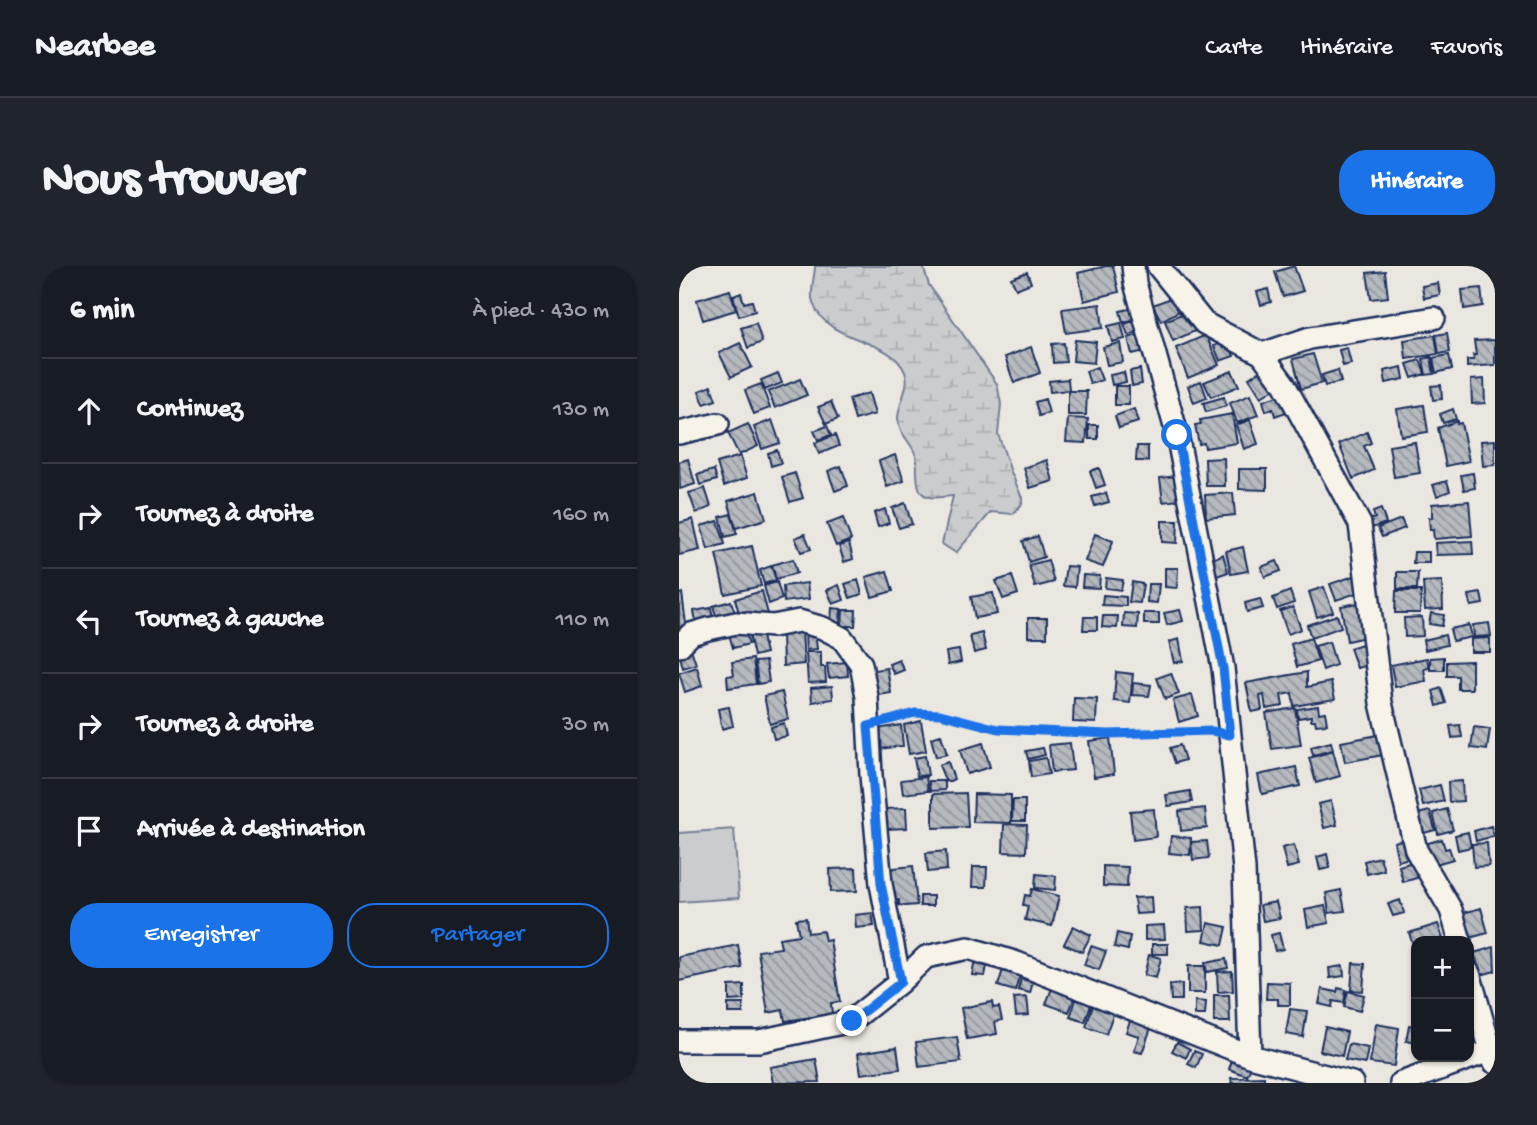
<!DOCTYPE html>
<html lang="fr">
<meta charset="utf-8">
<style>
body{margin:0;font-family:"Gochi Hand",sans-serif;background:#20242c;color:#f1f3f6}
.controls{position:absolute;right:21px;bottom:21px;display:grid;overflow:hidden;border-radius:14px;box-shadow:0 2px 5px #0004}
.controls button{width:63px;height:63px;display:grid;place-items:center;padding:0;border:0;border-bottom:2px solid #363941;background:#171b24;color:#f1f3f6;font:35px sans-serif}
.stop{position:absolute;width:21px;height:21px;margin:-16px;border:5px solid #1a73e8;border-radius:50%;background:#fff}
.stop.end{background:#1a73e8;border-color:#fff;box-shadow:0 2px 7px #0008}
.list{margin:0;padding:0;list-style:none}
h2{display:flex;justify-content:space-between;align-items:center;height:91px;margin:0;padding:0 28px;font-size:30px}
h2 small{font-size:23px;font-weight:400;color:#9ea1a6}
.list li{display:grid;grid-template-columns:46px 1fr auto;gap:21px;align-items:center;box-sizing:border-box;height:105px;padding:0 28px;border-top:2px solid #363941}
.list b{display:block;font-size:26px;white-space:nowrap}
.list em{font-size:23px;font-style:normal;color:#9ea1a6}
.actions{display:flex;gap:14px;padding:21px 28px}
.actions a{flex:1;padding:16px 0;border:2px solid #1a73e8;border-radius:28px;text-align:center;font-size:24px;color:#1a73e8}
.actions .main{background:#1a73e8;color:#fff}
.icon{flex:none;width:38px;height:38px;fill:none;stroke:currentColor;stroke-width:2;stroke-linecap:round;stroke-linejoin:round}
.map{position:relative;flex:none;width:816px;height:817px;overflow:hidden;border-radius:28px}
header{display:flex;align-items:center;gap:42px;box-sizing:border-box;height:98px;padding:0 35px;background:#171b24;border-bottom:2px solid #363941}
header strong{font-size:33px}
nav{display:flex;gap:38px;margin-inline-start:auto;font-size:24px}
.intro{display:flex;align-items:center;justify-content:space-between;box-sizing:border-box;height:168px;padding:0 42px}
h1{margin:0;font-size:49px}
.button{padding:18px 32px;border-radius:28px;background:#1a73e8;color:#fff;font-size:24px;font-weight:700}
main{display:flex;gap:42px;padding:0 42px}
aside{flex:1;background:#171b24;border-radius:28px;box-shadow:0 2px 5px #0004}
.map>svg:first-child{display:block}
</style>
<header>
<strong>Nearbee</strong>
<nav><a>Carte</a><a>Itinéraire</a><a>Favoris</a></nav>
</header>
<div class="intro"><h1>Nous trouver</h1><a class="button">Itinéraire</a></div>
<main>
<aside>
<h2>6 min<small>À pied · 430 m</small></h2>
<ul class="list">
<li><svg class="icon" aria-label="ahead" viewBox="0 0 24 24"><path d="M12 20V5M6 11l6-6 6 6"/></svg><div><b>Continuez</b></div><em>130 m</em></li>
<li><svg class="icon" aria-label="right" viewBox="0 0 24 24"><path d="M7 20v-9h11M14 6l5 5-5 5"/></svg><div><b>Tournez à droite</b></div><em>160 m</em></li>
<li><svg class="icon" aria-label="left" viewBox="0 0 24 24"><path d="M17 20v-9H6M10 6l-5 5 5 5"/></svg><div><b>Tournez à gauche</b></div><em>110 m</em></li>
<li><svg class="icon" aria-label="right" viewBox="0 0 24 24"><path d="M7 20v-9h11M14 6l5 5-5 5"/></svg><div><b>Tournez à droite</b></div><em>30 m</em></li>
<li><svg class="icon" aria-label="arrive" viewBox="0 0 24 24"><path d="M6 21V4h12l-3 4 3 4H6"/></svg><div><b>Arrivée à destination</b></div></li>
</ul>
<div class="actions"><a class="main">Enregistrer</a><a>Partager</a></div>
</aside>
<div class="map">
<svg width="816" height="817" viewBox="0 0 816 817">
<defs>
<pattern id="wetland-marsh" width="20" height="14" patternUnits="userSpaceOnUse" patternTransform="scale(1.75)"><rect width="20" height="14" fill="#cbcccd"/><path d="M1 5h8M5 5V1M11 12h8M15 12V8" fill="none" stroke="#aeb0b2"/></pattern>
<pattern id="building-back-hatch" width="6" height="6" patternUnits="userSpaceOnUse" patternTransform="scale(1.75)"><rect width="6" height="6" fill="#b6babf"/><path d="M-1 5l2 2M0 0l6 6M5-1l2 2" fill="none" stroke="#93989e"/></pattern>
</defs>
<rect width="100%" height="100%" fill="#eae7e0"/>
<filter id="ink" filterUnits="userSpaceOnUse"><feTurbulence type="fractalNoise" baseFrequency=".0143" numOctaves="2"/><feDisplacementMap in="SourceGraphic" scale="14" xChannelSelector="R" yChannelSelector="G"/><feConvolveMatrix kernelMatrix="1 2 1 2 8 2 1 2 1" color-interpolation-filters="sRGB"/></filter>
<g filter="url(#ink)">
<path fill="url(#wetland-marsh)" stroke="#737e96" stroke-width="2" d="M136,0h108l6,19 68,99 4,20 -3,30 13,38 11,26v6l-9,10 -22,-2 -35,41 -14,-9 11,-48c-9,0 -24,5 -31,-3 -7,-8 -4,-26 -6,-37 -4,-14 -18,-22 -18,-38 1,-17 13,-33 7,-46 -16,-37 -76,-26 -92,-69 -4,-11 2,-26 2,-37z"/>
<path fill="#cbcccd" stroke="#737e96" stroke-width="2" d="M55,563l5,69 -60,4v-69z"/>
<path fill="url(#building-back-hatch)" stroke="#1b2f5e" stroke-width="2" d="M427,0h7l6,26 -35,9 -6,-28z
M615,0l9,25 -20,6 -8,-25z
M706,5l3,26 -17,2 -4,-26z
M348,6l4,11 -15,6 -5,-11z
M759,17l2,12 -16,3 -2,-12z
M802,22l2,18 -19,3 -2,-19z
M589,23l3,13 -10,3 -4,-13z
M51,24l6,20 -33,10 -6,-20z
M62,27l3,10 8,-2 3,10 -16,5 -6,-20z
M499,29l7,13 -24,13 -8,-16z
M421,38l3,24 -37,5 -4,-24z
M455,42l3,11 -14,3 -3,-11z
M507,46l9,19 -22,10 -8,-20z
M458,54l3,12 -12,3 -4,-11z
M77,57l6,19 -14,6 -7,-20z
M442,57l4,16 -13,3 -4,-16z
M768,67l3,19 -11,2 -3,-19z
M462,68l4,17 -13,3 -4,-16z
M527,69l13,30 -31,13 -12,-30z
M756,69l3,19 -32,5 -2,-19z
M396,74l21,2 -2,21 -21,-2z
M548,74l7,16 -14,5 -6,-15z
M816,74v25l-28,2v-7h7l-1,-5h3l-2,-14z
M61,77l12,24 -21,10 -12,-24z
M385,77l2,19 -13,1 -1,-19z
M441,77l3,19 -16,3 -4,-18z
M352,81l9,26 -26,10 -9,-26z
M668,82l4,16 -8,2 -4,-16z
M634,88l9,29 -21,6 -8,-30z
M770,89l3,14 -16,4 -3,-15z
M752,91l3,17 -8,1 -3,-16z
M741,94l5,14 -13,4 -5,-14z
M418,101l5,13 -12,4 -4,-13z
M587,101l12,20 -17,10 -12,-19z
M723,101l2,12 -18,4 -2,-12z
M461,103l2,15 -10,2 -2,-15z
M659,104l3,12 -16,4 -3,-11z
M553,105l7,15 -28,11 -7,-15z
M445,106l2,10 -14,3 -2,-10z
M99,107l4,10 -17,7 -4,-10z
M121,113l7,16 -32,13 -7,-16z
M389,113l1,11 -19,2 -1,-11z
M805,113l1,24 -13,1 -1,-24z
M522,115l6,17 -13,5 -6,-17z
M82,118l9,24 -16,6 -9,-24z
M762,119l1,14 -9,1 -2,-14z
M32,120l5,14 -12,4 -5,-13z
M436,120h14v19h-14z
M389,125h19l-1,24h-18z
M190,127l6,21 -20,6 -6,-21z
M604,128l6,17 -14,5 -2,-7 -7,2 -3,-10z
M571,129l8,20 -21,8 -7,-20z
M545,131l2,9 -20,6 -3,-9z
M366,133l4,14 -10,3 -4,-14z
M152,136l7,17 -12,5 -8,-17z
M745,139l4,27 -27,4 -4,-27z
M455,143l4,13 -19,6 -4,-12z
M774,143l3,10 -13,4 -3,-9z
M553,148l5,29 -32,5 -1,-5 -5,1 -4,-19 6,-1 -1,-4z
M389,152l20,1 -2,24 -20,-1z
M93,154l8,23 -18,6 -8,-22z
M571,154l8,24 -14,5 -8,-24z
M778,155v3l4,-1 8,38 -23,5 -8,-38z
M69,158l10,22 -19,9 -11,-22z
M410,159h9v14h-9z
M148,160l4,9 -13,5 -4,-9z
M688,166l4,11 -7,3 10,24 -21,9 -14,-35z
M156,169l4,11 -20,8 -4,-11z
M816,174v25l-12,1 -2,-25z
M736,176l5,31 -26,4 -5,-31z
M458,180h11v15h-12z
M98,184l4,13 -10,3 -3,-13z
M216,189l9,26 -17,6 -8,-26z
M61,190l7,22 -23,8 -7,-23z
M545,192l1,28h-19l-1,-27z
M9,193l7,25 -15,5 -1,-27z
M368,194l6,21 -23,7 -6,-20z
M162,200l7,20 -13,5 -7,-20z
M420,202l6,17 -9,3 -6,-17z
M560,203h28v21l-28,-1z
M35,204l3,10 -17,5 -3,-10z
M116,207l8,25 -13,4 -8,-25z
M794,207l2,15 -11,2 -3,-15z
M497,210l4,24 -17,2 -3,-24z
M768,215l3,10 -13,5 -4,-11z
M26,222l6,19 -15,6 -7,-20z
M79,226l8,27 -30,9 -8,-27z
M427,227l3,9 -14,4 -3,-9z
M554,227l2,22 -29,3 -1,-23z
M790,235l3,35 -38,3 -1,-9h-3l-1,-12h3v-14z
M226,237l7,21 -13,4 -7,-20z
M206,243l4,14 -11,4 -4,-14z
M702,243l5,14 -17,6 -3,-8 9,-3 -2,-6z
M52,248l6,20 -12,3 -5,-20z
M164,252l8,22 -15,6 -9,-22z
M14,253l7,31 -21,5v-32z
M722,253l4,9 -23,9 -4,-9z
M39,255l7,23 -17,5 -7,-23z
M483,255h16l-1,22 -15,-1z
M126,268l6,15 -10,3 -6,-14z
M416,268l18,7 -10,26 -18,-6z
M359,270l6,21 -15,5 -6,-21z
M793,275l1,13 -37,1 -1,-12z
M170,277l4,16 -9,3 -5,-16z
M73,280l9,40 -36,8 -9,-40z
M564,281l5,24 -17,3 -5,-23z
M735,286h15v11h-16z
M544,288l5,18 -14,5 -3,-17z
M114,293l4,14 -21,6 -4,-14z
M369,294l6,22 -19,5 -6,-22z
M598,295l4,10 -16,6 -4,-10z
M92,300l5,14 -12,4 -4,-14z
M387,300l11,1 -2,20 -12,-1z
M486,302h13l-1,20 -12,-1z
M208,305l6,20 -21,6 -6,-20z
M718,306h21l-1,17h-20z
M404,309l17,1 -1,12 -17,-1z
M333,310l6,18 -15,5 -7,-18z
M675,310l6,16 -24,8 -6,-16z
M427,312l17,2 -2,10 -16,-2z
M179,314l4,14 -12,4 -5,-14z
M763,315l1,28 -18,1 -2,-28z
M98,316l5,17 -13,5 -5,-18z
M453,316l11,2 -3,19 -11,-1z
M128,317l2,16 -25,3 -1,-16z
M469,318h11l-2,19 -10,-1z
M160,319l5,15 -11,4 -6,-14z
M645,321l9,25 -16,5 -8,-25z
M83,325l7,27 -18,5 -4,-12 -8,2 -4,-14z
M611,325l4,12 -17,6 -4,-11z
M717,325h25l-1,22h-25z
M3,327l5,39 -8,1v-39z
M314,327l4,21 -22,4 -4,-21z
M802,327l2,11 -12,2 -2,-11z
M424,329l23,2v9l-24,-1z
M581,333l3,9 -16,4 -2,-9z
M52,335l6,18 -18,5 -6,-18z
M685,336l6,34 -23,5 -6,-35z
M614,341l8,22 -13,5 -8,-23z
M32,342l2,11 -17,3 -2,-11z
M153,342l9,1 -1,14h-9z
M164,344h13l-1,16h-13z
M501,344l3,11 -16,4 -3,-12z
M445,347l14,1 -1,14 -14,-1z
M465,347h15v11h-15z
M752,347l13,2 -2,11 -13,-2z
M658,349l4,12 -30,11 -4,-13z
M424,350h15l-1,12 -15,-1z
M405,351h13v13h-14z
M743,351l1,19 -18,1 -1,-19z
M349,352h19v19h-19z
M810,357l2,13 -17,1 -1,-12z
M790,359l3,12 -19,4 -3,-12z
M65,361l5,17 -16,4 -5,-17z
M81,362l6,25 -12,3 -6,-26z
M123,365l2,33 -21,2 -1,-33z
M136,365l2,18 -11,1 -1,-18z
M303,367l4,17 -12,3 -4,-17z
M766,369l2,10 -22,5 -2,-10z
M632,372l7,23 -21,6 -6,-23z
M811,372v14h-19v-13z
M500,373l4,22 -9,2 -5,-21z
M650,376l7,23 -13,5 -8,-24z
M683,378l7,21 -12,3 -7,-20z
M12,383l5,15 -13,4 -4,-16z
M280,384l2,12 -13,3 -2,-13z
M127,386h15v15h4l1,15 -18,1z
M765,391v13h-14v-12z
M748,392l2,10 -5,1 2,12 -31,6 -4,-22z
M74,393l3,25 -28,4 -1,-12 7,-1 -2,-13z
M220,394l5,10 -10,4 -5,-10z
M87,395l3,21 -11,2 -3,-22z
M793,395v28h-14v-13h-11v-14z
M168,396l1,14 -19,2 -2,-14z
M18,401l5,19 -17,6 -6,-19z
M208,402l4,25 -18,3 -4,-25z
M437,406l17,2 -3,29 -16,-2z
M628,406v15l24,-5 4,17 -41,7 -2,-13 -11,2 2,11 -17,3 -2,-14 -4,1 2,14 -10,2 -6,-29z
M492,407l8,21 -14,5 -8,-21z
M454,417l18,2 -2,11 -17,-1z
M153,420l1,13 -21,3 -1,-14z
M762,422l5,15 -9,3 -4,-15z
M103,426l6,27 -18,5 -6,-28z
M513,429l6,21 -19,6 -6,-22z
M395,432l23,1 -1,24 -23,-1z
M639,440l1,7 6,-1 2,12 -11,1 -1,-5h-4v-4l-13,2 -1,-9z
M50,441l4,19 -11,3 -4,-20z
M616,442l6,37 -29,4 -6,-36z
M242,455l5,30 -17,3 -5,-29z
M105,457l3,13 -13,3 -3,-12z
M222,459l2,21 -23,3 -3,-20z
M781,459l2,12 -10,1 -2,-12z
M795,461l16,2 -3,21 -16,-2z
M262,469l6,19 -11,3 -5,-19z
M699,469l5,20 -38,7 -4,-20z
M431,472l4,36 -20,3 -5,-36z
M652,476l2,8 -20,5 -2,-8z
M304,477l7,24 -23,7 -7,-24z
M391,477l3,27 -21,2 -3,-27z
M501,479l5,15 -10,3 -5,-15z
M364,482l2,7 -17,4 -2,-8z
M654,485l7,25 -24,7 -7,-25z
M246,490l3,19 -11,1 -3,-18z
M367,492l3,16 -18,3 -2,-16z
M269,496l6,17 -6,3 -3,-2 -6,-15z
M617,501l4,19 -38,8 -4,-19z
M247,511l2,14 -25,3 -2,-14z
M250,515h16v9l-15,1z
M783,515l1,20 -14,1 -1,-20z
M761,519l4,16 -21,5 -4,-16z
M511,525l2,11 -24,4 -2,-11z
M287,527l2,34 -35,1v-34z
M295,528l37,1v28l-38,-1z
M334,534h12v21h-13z
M652,535l6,24 -13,3 -6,-24z
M227,542l1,20 -21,1 -1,-20z
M526,542l2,20 -26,3 -2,-20z
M475,543l2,28 -23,3 -3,-29z
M768,543l6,21 -15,4 -5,-21z
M751,545l5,19 -15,4 -6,-19z
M325,558l23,1 -1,28 -23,-1z
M812,560l3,10 -18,5 -2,-10z
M789,566l3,15 -13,3 -3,-15z
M492,570l20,2 -1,17 -21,-2z
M733,571l5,19 -19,5 -4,-19z
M763,573l3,10 4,-1 4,11 -21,6 -7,-21z
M528,575l2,17 -16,2 -2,-18z
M808,577l2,23 -15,1 -2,-23z
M615,579l5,20 -12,3 -5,-20z
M267,585l1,19 -19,2 -2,-19z
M648,588l3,14 -10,2 -3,-13z
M701,591l4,13 -17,4 -3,-13z
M737,595l4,16 -17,5 -4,-16z
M234,600l4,39 -12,1 -6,-1v-5l-9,1 -5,-32z
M424,600l25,1 -1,20 -24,-1z
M294,601h14l-1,20h-14z
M177,602l1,23 -26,1 -1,-23z
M357,608l20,2 -1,14 -20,-2z
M353,623l27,7 -7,30 -27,-6 3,-14 -5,-1 2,-10 5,1z
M662,624l4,21 -16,2 -3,-20z
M241,630h13v10h-13z
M472,631l1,16 -16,1 -2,-16z
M721,634l4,13 -11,3 -5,-12z
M597,636l4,16 -17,3 -3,-16z
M646,640l4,17 -21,4 -3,-17z
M524,641l1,23 -16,1 -1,-23z
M802,642l7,25 -19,5 -6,-25z
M193,647l2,13 -18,2 -1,-13z
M127,652l2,15 15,-2 2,10 5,-1 10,62 -9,1 1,11 -47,7 -2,-11 -15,3 -10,-62 23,-3 -2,-10 20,-3 -3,-16z
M529,657l19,4 -4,18 -19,-4z
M759,658l5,15 -27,2v6l-2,1 -5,-15z
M485,659l1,14 -20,1v-14z
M394,660l18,9 -9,17 -18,-8z
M438,667l13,3 -2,14 -14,-3z
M600,667l4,16 -8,2 -4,-16z
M473,678h16v10h-16z
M59,679l4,23 -63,13v-24z
M412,680l15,5 -7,19 -15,-5z
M815,681l1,24 -14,4 -7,-22z
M470,689l12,3 -5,20 -12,-3z
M547,693l2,9 -21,4 -2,-9z
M674,697l12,1 -2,27 -12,-1z
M295,698l13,2 -2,10 -13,-1z
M325,700l17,5 -6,20 -17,-5z
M509,700h17v27h-17z
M664,700l1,10 -14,2 -1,-10z
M553,705l1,20 -15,1 -1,-20z
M342,713l12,3 -3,11 -12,-3z
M588,716l23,1v22h-12v-6h-12z
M375,717l23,8 -8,21 -23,-8z
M503,718v16h-11l-1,-15z
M65,719v15l-15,1v-15z
M659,722l8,2 -2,13 -11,-2 -1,6 -13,-3 3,-15 15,3z
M669,725l16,4 -4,16 -16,-4z
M399,728l15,5 -8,23 -15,-5z
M535,729h15l1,27h-16z
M348,731l2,18 -13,1 -2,-18z
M516,735l11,1 -1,13h-10z
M313,736l1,6 6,-1 3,13 -7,2 2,12 -30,5 -6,-31z
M415,736l21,7 -9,25 -20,-7z
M49,738h15v9h-15z
M611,743l17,2 -4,26 -17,-3z
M452,752l21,7 -10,28 -8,-2 5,-15 -13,-4z
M697,758l23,4 -5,38 -24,-3z
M730,759l7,2v16l-10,-2z
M646,761l22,5 -5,24 -22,-5z
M278,771l4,25 -42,5 -3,-25z
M498,776l13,7 -4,9 -14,-7z
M670,778l19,4 -3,16 -20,-4z
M218,781l3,22 -39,5 -3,-21z
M515,785l8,3 -6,14 -8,-4z
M137,793l4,23 -47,1 -3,-16z
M553,795l19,6 -4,9 -18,-7z
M585,811v6h-32l-1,-5z"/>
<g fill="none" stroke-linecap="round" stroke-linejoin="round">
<g stroke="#1b2f5e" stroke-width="26">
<path id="minor" d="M454,0l2,17 42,151 46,234 21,201 6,187
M479,0l46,57 58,31 22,30 76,140 21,179 35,147 35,60 9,31
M583,88l48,-16 124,-20
M0,167l39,-9
M0,380l12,-12 17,-5 28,-6 37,3 26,-5 24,7 19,10 19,26 6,33 4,78 10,109 19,98
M790,707l25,89
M0,775h80l92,-20 49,-39 26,-25 42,-9 49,15 233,93 102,27
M722,817l94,-34"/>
</g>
<path stroke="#1b2f5e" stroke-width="2.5" stroke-dasharray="2 5" stroke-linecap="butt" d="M208,455l28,-8 25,1 58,15 112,5 103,-3"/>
<use href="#minor" stroke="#f7f3e8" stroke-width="21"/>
</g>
</g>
<g fill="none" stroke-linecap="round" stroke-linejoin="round" filter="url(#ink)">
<path stroke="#1a73e8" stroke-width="9" d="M173,755l49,-39 -20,-98 -13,-158 47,-13 25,1 58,15 111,5 103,-3 18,4 -7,-67 -46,-233"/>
</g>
</svg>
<div class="controls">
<button>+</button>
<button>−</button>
</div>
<div class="stop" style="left:498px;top:169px"></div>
<div class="stop end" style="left:173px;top:755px"></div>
</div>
</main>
